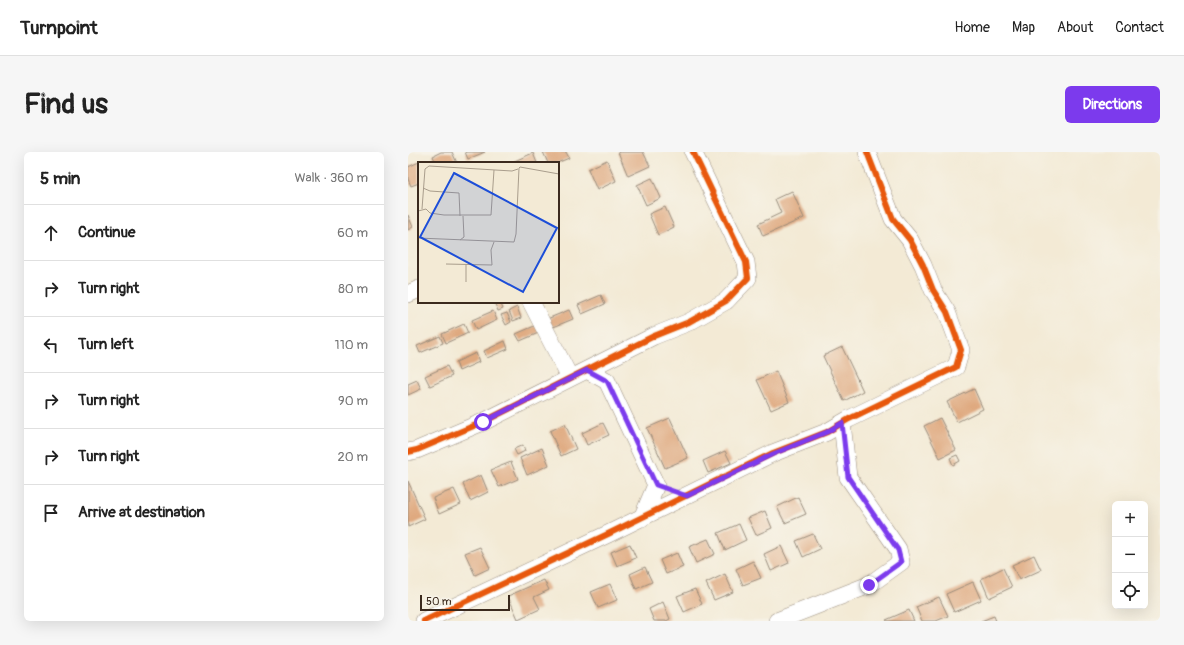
<!DOCTYPE html>
<meta charset="utf-8">
<style>
body{margin:0;font-family:Pangolin,sans-serif;background:#f6f6f6;color:#222}
.controls{position:absolute;right:12px;bottom:12px;display:grid;overflow:hidden;border-radius:6px;box-shadow:0 4px 16px #0002}
.controls button{width:36px;height:36px;display:grid;place-items:center;padding:0;border:0;border-bottom:1px solid #e0e0e0;background:#fff;color:#222;font:20px sans-serif}
.scale{position:absolute;left:12px;bottom:10px;width:90px;box-sizing:border-box;padding-left:4px;border:2px solid #3b2a1e;border-top:0;font-size:11px;line-height:14px;white-space:nowrap;color:#3b2a1e;-webkit-text-stroke:3px #f7f3e8;paint-order:stroke}
.stop{position:absolute;width:12px;height:12px;margin:-9px;border:3px solid #7c3aed;border-radius:50%;background:#fff}
.stop.end{background:#7c3aed;border-color:#fff;box-shadow:0 1px 4px #0008}
.list{margin:0;padding:0;list-style:none}
h2{display:flex;justify-content:space-between;align-items:center;height:52px;margin:0;padding:0 16px;font-size:17px}
h2 small{font-size:13px;font-weight:400;color:#767676}
.list li{display:grid;grid-template-columns:26px 1fr auto;gap:12px;align-items:center;box-sizing:border-box;height:56px;padding:0 16px;border-top:1px solid #e0e0e0}
.list b{display:block;font-size:15px;white-space:nowrap}
.list em{font-size:13px;font-style:normal;color:#767676}
.icon{flex:none;width:22px;height:22px;fill:none;stroke:currentColor;stroke-width:2;stroke-linecap:round;stroke-linejoin:round}
.map{position:relative;flex:none;width:752px;height:469px;overflow:hidden;border-radius:6px}
header{display:flex;align-items:center;gap:24px;box-sizing:border-box;height:56px;padding:0 20px;background:#fff;border-bottom:1px solid #e0e0e0}
header strong{font-size:19px}
nav{display:flex;gap:22px;margin-inline-start:auto;font-size:14px}
.intro{display:flex;align-items:center;justify-content:space-between;box-sizing:border-box;height:96px;padding:0 24px}
h1{margin:0;font-size:28px}
.button{padding:10px 18px;border-radius:6px;background:#7c3aed;color:#fff;font-size:14px;font-weight:700}
main{display:flex;gap:24px;padding:0 24px}
aside{flex:1;background:#fff;border-radius:6px;box-shadow:0 4px 16px #0002}
.map>svg:first-child{display:block}
</style>
<header>
<strong>Turnpoint</strong>
<nav><a>Home</a><a>Map</a><a>About</a><a>Contact</a></nav>
</header>
<div class="intro"><h1>Find us</h1><a class="button">Directions</a></div>
<main>
<aside>
<h2>5 min<small>Walk · 360 m</small></h2>
<ul class="list">
<li><svg class="icon" aria-label="ahead" viewBox="0 0 24 24"><path d="M12 20V5M6 11l6-6 6 6"/></svg><div><b>Continue</b></div><em>60 m</em></li>
<li><svg class="icon" aria-label="right" viewBox="0 0 24 24"><path d="M7 20v-9h11M14 6l5 5-5 5"/></svg><div><b>Turn right</b></div><em>80 m</em></li>
<li><svg class="icon" aria-label="left" viewBox="0 0 24 24"><path d="M17 20v-9H6M10 6l-5 5 5 5"/></svg><div><b>Turn left</b></div><em>110 m</em></li>
<li><svg class="icon" aria-label="right" viewBox="0 0 24 24"><path d="M7 20v-9h11M14 6l5 5-5 5"/></svg><div><b>Turn right</b></div><em>90 m</em></li>
<li><svg class="icon" aria-label="right" viewBox="0 0 24 24"><path d="M7 20v-9h11M14 6l5 5-5 5"/></svg><div><b>Turn right</b></div><em>20 m</em></li>
<li><svg class="icon" aria-label="arrive" viewBox="0 0 24 24"><path d="M6 21V4h12l-3 4 3 4H6"/></svg><div><b>Arrive at destination</b></div></li>
</ul>
</aside>
<div class="map">
<svg width="752" height="469" viewBox="0 0 752 469">
<rect width="100%" height="100%" fill="#f7f3e8"/>
<filter id="ink" filterUnits="userSpaceOnUse"><feTurbulence type="fractalNoise" baseFrequency=".025" numOctaves="2"/><feDisplacementMap in="SourceGraphic" scale="8" xChannelSelector="R" yChannelSelector="G"/><feConvolveMatrix kernelMatrix="1 2 1 2 8 2 1 2 1" color-interpolation-filters="sRGB"/></filter>
<filter id="wash" filterUnits="userSpaceOnUse"><feTurbulence type="fractalNoise" baseFrequency=".012" numOctaves="4" result="noise"/><feDisplacementMap in="SourceGraphic" scale="16" xChannelSelector="R" yChannelSelector="G"/><feGaussianBlur stdDeviation="0.9" result="paint"/><feColorMatrix in="noise" values="0 0 0 0 0 0 0 0 0 0 0 0 0 0 0 0 0 1.4 0 .05"/><feComposite in="paint" operator="in"/></filter>
<g filter="url(#wash)">
<rect width="100%" height="100%" fill="#f3ead5"/>
<g id="blocks">
<path fill="#dfa97f" d="M33,0h11l5,11h-21l-3,-7z
M57,0h20l-17,7z
M135,0h23l3,6 -12,5h-9z
M210,0h25l7,14 -22,10z
M125,1l4,10h-27z
M199,8l9,21 -19,9 -9,-21z
M11,10v21l-8,3 -3,-7v-12z
M244,26l9,20 -15,7 -9,-20z
M384,39l12,27 -41,18 -5,-12 23,-11 -6,-14z
M257,55l9,20 -16,8 -9,-21z
M0,63l5,12 -5,3z
M193,143l4,9 -23,10 -4,-9z
M86,150h6l3,7 -5,2z
M109,155l4,11 -8,3 -4,-10z
M161,158l4,9 -22,9 -4,-9z
M85,159l4,9 -21,10 -4,-10z
M99,161l4,9 -5,3 -5,-10z
M56,172l4,9 -22,10 -4,-9z
M131,172l4,7 -23,10 -4,-7z
M32,184l3,7 -23,10 -3,-7z
M97,189l3,8 -21,9 -3,-7z
M434,195l21,44 -19,10 -21,-45z
M68,201l3,9 -20,9 -3,-9z
M39,214l5,10 -22,10 -5,-10z
M368,219l13,31 -18,8 -14,-30z
M9,228l4,9 -13,6v-11z
M566,237l9,20 -26,13 -10,-20z
M262,266l18,40 -23,10 -18,-40z
M532,266l16,32 -16,8 -16,-32z
M195,271l6,12 -22,10 -5,-12z
M157,272l11,25 -15,7 -11,-25z
M115,293l2,6 -8,4 -3,-6z
M134,296l7,17 -22,10 -7,-17z
M317,299l6,12 -23,10 -5,-12z
M549,303l3,6 -7,4 -3,-7z
M103,310l7,17 -19,8 -8,-17z
M73,323l7,17 -18,9 -7,-17z
M0,329l17,38 -17,8z
M46,337l7,15 -22,10 -6,-16z
M390,345l8,17 -21,9 -8,-16z
M357,359l7,17 -16,7 -8,-17z
M331,372l7,16 -21,10 -7,-17z
M405,382l7,15 -17,8 -7,-16z
M300,387l7,15 -19,9 -7,-16z
M222,392l6,14 -19,8 -6,-14z
M373,394l8,17 -18,8 -7,-17z
M72,395l10,21 -15,7 -10,-22z
M269,401l6,14 -17,7 -6,-14z
M626,403l7,15 -22,10 -7,-15z
M345,409l8,17 -18,7 -7,-16z
M237,415l7,15 -16,7 -6,-15z
M595,416l9,19 -23,11 -8,-19z
M317,422l8,18 -19,8 -8,-17z
M136,428l5,10 -15,7 6,12 -22,10 -10,-23z
M565,430l8,18 -27,12 -8,-18z
M202,432l7,16 -19,8 -7,-16z
M287,437l7,15 -18,8 -7,-16z
M531,445l9,19 -12,5h-14l-6,-14z
M255,450l7,17 -4,2h-12l-5,-12z
M501,458l5,11h-27l-1,-1z
M586,464l2,5h-15z"/>
</g>
</g>
<g filter="url(#ink)">
<use href="#blocks" fill-opacity="0" stroke="#978a7a" stroke-width="1"/>
<g fill="none" stroke-linecap="round" stroke-linejoin="round">
<g stroke="#978a7a" stroke-width="18">
<path id="minor" d="M0,142l11,-5
M123,150l39,76
M179,218l20,11 49,104 -14,33
M0,300l9,-2 66,-28 171,-86 35,-14 37,-21 22,-23 -2,-16 -53,-110
M16,469l184,-87 165,-81 54,-21 22,-13 107,-52 5,-17 -14,-38 -14,-22 -10,-25 -13,-25 -17,-21 -26,-67
M369,469l92,-36 32,-23 -3,-13 -50,-72 -6,-54"/>
</g>
<use href="#minor" stroke="#fff" stroke-width="17"/>
<g stroke="#f7f3e8" stroke-width="8">
<path id="cycleway" d="M0,300l9,-2 66,-28 171,-86 35,-14 37,-21 22,-23 -2,-16 -53,-110
M16,469l184,-87 165,-81 54,-21 22,-13 107,-52 5,-17 -14,-38 -14,-22 -10,-25 -13,-25 -17,-21 -26,-67"/>
</g>
<use href="#cycleway" stroke="#e8590c" stroke-width="6"/>
</g>
</g>
<g fill="none" stroke-linecap="round" stroke-linejoin="round" filter="url(#ink)">
<path stroke="#7c3aed" stroke-width="5" d="M75,270l104,-52 20,11 49,104 31,11 86,-42 54,-22 15,-9 6,54 50,73 3,12 -32,23"/>
</g>
<g transform="translate(10 10)">
<rect width="141" height="141" fill="#f3ead5"/>
<path fill="none" stroke="#a99d8c" stroke-width="1" d="M5,26l7,3 29,2 1,23M4,47l3,-40 4,-3 83,5 6,-2M0,49l8,-2 4,4 14,2h47l3,-45M0,76l96,4 2,-8 3,-66 1,-1 39,7M42,78l4,-3 -1,-21M28,102l46,1 -1,-15 3,-8M48,102v18"/>
<path fill="#1d4ed8" fill-opacity="0.15" stroke="#1d4ed8" stroke-width="2" d="M36,11l103,55 -34,64 -103,-55z"/>
<rect width="141" height="141" fill="none" stroke="#3b2a1e" stroke-width="2"/>
</g>
</svg>
<div class="controls">
<button>+</button>
<button>−</button>
<button><svg class="icon" aria-label="locate" viewBox="0 0 24 24"><circle cx="12" cy="12" r="6"/><path d="M12 2v4M12 18v4M2 12h4M18 12h4"/></svg></button>
</div>
<div class="scale">50 m</div>
<div class="stop" style="left:75px;top:270px"></div>
<div class="stop end" style="left:461px;top:433px"></div>
</div>
</main>
